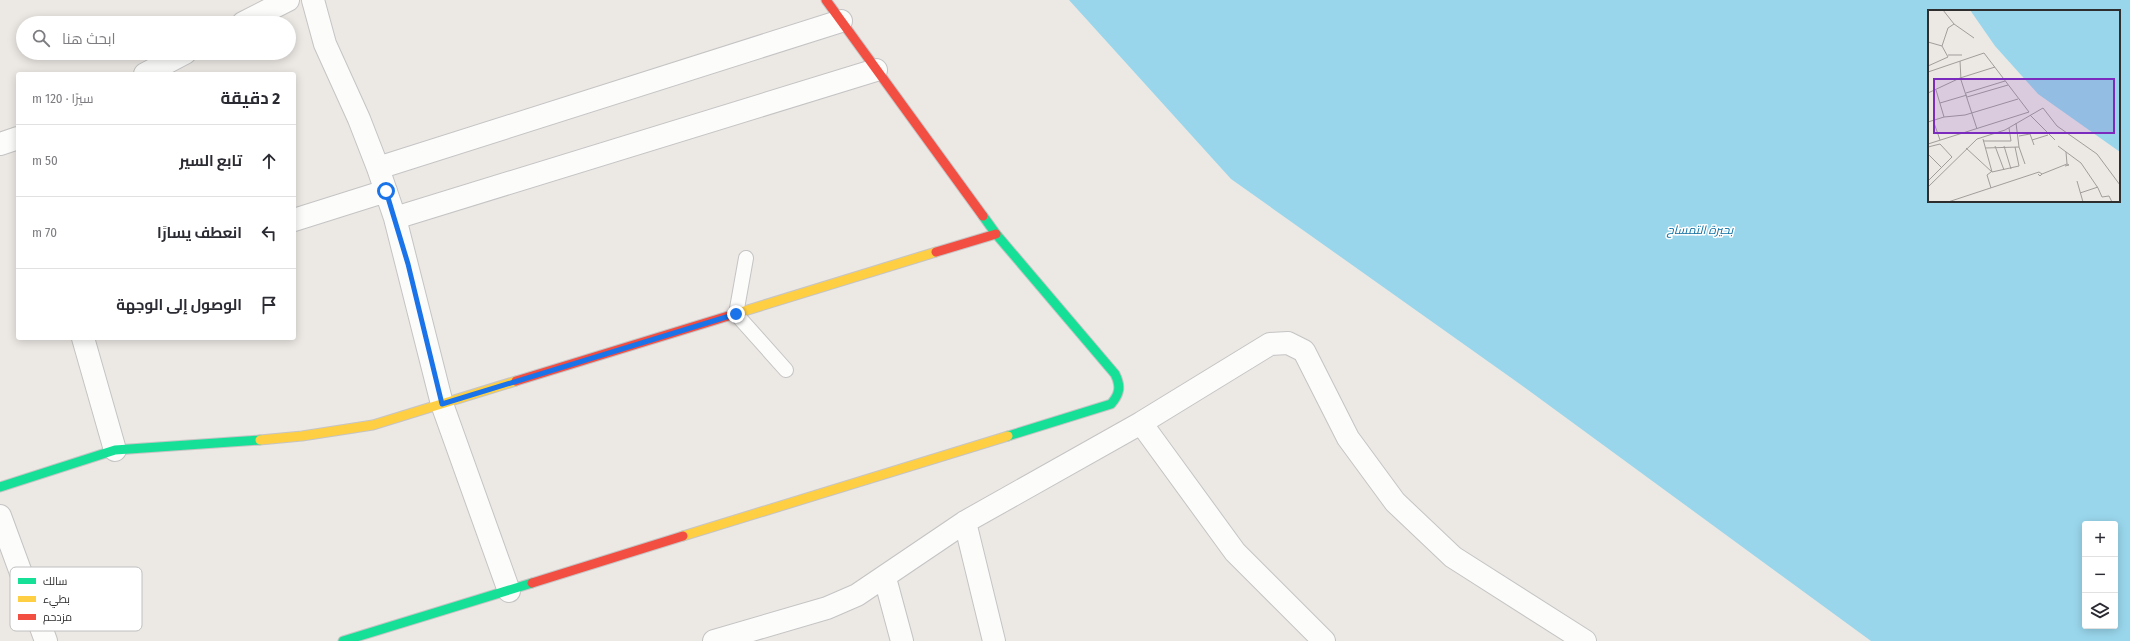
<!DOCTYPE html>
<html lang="ar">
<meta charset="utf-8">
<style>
body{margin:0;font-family:"Fira Sans Condensed",Cairo,sans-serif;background:#f2f2f3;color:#2b2b33;direction:rtl}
.controls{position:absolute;right:12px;bottom:12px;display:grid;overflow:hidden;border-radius:4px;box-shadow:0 2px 10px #0003}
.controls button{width:36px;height:36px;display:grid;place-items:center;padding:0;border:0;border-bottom:1px solid #e1e1e2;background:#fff;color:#2b2b33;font:20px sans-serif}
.stop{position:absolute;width:12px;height:12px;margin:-9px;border:3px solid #1a73e8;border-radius:50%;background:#fff}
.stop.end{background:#1a73e8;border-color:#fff;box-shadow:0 1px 4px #0008}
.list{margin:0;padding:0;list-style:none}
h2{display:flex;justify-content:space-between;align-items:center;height:52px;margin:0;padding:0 16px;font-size:17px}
h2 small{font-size:13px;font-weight:400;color:#7c7c81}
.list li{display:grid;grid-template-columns:26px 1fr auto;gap:12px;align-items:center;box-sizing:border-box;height:72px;padding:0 16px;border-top:1px solid #e1e1e2}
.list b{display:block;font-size:15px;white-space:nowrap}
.list em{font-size:13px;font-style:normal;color:#7c7c81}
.icon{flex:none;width:22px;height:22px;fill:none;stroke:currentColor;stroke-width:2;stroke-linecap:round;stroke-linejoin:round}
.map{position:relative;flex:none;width:2130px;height:641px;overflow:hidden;direction:ltr}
.search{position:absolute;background:#fff;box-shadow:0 2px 10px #0003;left:16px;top:16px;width:280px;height:44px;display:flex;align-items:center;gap:10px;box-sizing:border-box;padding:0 14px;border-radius:22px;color:#7c7c81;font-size:15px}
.panel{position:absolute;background:#fff;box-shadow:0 2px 10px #0003;left:16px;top:72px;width:280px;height:268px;border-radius:4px;direction:rtl}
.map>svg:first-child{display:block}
</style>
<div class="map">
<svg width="2130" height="641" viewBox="0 0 2130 641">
<rect width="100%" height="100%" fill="#ece8e4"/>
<path fill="#99d6ec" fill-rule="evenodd" d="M1069,0h1061v641h-259l-354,-259 -286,-203zM1929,11h190v190h-190zM2085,524h30v102h-30z"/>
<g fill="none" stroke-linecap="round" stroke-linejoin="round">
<g stroke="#c5c4c5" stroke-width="16">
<path id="lane" d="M746,258l-10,56 50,56"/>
</g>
<g stroke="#c5c4c5" stroke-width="24">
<path id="street" d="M313,0l12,44 34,75 19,49 17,50 47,186 67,187
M243,23l45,-23
M145,74l40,-21
M0,144l18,-6
M378,168l463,-147
M395,218l481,-148
M294,220l92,-29
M83,338l32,112
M1141,423l94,129 89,89
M0,516l46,125
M965,522l29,119
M885,578l17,63
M714,641l113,-33 30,-13 108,-73 176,-99 129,-79 18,-1 16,8 44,87 47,64 58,55 132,84"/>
</g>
<g stroke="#c5c4c5" stroke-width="11">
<path id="fast" d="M983,216l13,18 119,140c6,12 5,20 -4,30l-103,32
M0,487l115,-37 145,-10
M343,641l189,-58"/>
</g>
<g stroke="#c5c4c5" stroke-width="11">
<path id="slow" d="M738,313l198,-61
M260,440l42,-4 71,-11 143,-44
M683,536l325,-100"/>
</g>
<g stroke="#c5c4c5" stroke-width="11">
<path id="jam" d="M826,0l157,216
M936,252l60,-18
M516,381l222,-68
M532,583l151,-47"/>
</g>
<use href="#lane" stroke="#fcfcfb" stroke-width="14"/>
<use href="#street" stroke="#fcfcfb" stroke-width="22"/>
<use href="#fast" stroke="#16e098" stroke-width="9"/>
<use href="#slow" stroke="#ffcf43" stroke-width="9"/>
<use href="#jam" stroke="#f24e42" stroke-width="9"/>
</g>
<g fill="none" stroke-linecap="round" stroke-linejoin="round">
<path stroke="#1a73e8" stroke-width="5" d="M386,191l22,73 34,140 294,-90"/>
</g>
<g text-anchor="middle" stroke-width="3" stroke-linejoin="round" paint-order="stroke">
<g font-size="12" font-style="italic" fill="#0d6fa3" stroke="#fff">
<text x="1700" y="234">بحيرة التمساح</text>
</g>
</g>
<g transform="translate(1928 10)">
<rect width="192" height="192" fill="#ece8e4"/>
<path d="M42,0h150v142l-82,-58 -43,-48z" fill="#99d6ec"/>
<path fill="none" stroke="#a09e9b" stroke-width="1" d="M15,0l11,14 20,14M0,32l14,4 6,11 -20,9M14,36l6,-18 6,-4M20,45h14M32,51l1,19 16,49M0,62l56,-19 45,59 -101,32M8,80l8,27M0,83l32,-15 35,-11M38,83l39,-12M39,87l41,-12M12,93l27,-8M102,105l25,25M5,110l7,20M0,112l16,-5 21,-2 53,-16M91,126l11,-2 4,11M55,129l9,33M104,130l16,-5M55,131h28l-2,-13M67,136l9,24M76,136l7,23M130,136l23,17 17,25 4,9 7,-1 3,6M0,137l12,-3 12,13 -24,24M91,137l6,17M38,138l26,24 27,-6 -4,-19M57,138l34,-1 -3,-24M138,142l1,12M0,144l14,14M114,164l25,-10 2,1 -4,1M149,171l6,21M0,177l49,-48 28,-9 38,-22 14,18 40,28 23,31M63,178l-4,-13 4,-3M152,183l18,-6M20,192l91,-30 3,2 -2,2 -2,-2"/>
<path fill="#7b2cbf" fill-opacity="0.15" stroke="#7b2cbf" stroke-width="2" d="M6,69h180v54h-180z"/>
<rect width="192" height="192" fill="none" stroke="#2e2e2e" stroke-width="2"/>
</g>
<rect x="10" y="567" width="132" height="64" rx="6" fill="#fff" stroke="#c0c0c0" stroke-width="1"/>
<rect x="18" y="578" width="18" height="6" fill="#16e098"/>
<rect x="18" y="596" width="18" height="6" fill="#ffcf43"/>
<rect x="18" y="614" width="18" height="6" fill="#f24e42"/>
<g font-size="11" fill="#2e2e2e">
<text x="43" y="585">سالك</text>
<text x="43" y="603">بطيء</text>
<text x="43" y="621">مزدحم</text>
</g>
</svg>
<div class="controls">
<button>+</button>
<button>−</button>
<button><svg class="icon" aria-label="layers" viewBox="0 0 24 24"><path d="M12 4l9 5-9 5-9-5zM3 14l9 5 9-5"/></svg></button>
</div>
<div class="stop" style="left:386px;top:191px"></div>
<div class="stop end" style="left:736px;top:314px"></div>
<div class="search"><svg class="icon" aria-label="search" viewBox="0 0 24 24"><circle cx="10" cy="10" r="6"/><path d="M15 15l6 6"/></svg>ابحث هنا</div>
<section class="panel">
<h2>2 دقيقة<small>سيرًا · 120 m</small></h2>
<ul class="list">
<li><svg class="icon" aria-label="ahead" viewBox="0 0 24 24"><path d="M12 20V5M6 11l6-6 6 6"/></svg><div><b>تابع السير</b></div><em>50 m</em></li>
<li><svg class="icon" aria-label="left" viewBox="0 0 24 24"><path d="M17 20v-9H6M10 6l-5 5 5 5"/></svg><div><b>انعطف يسارًا</b></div><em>70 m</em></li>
<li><svg class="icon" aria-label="arrive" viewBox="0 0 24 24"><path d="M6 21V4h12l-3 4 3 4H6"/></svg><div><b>الوصول إلى الوجهة</b></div></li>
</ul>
</section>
</div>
